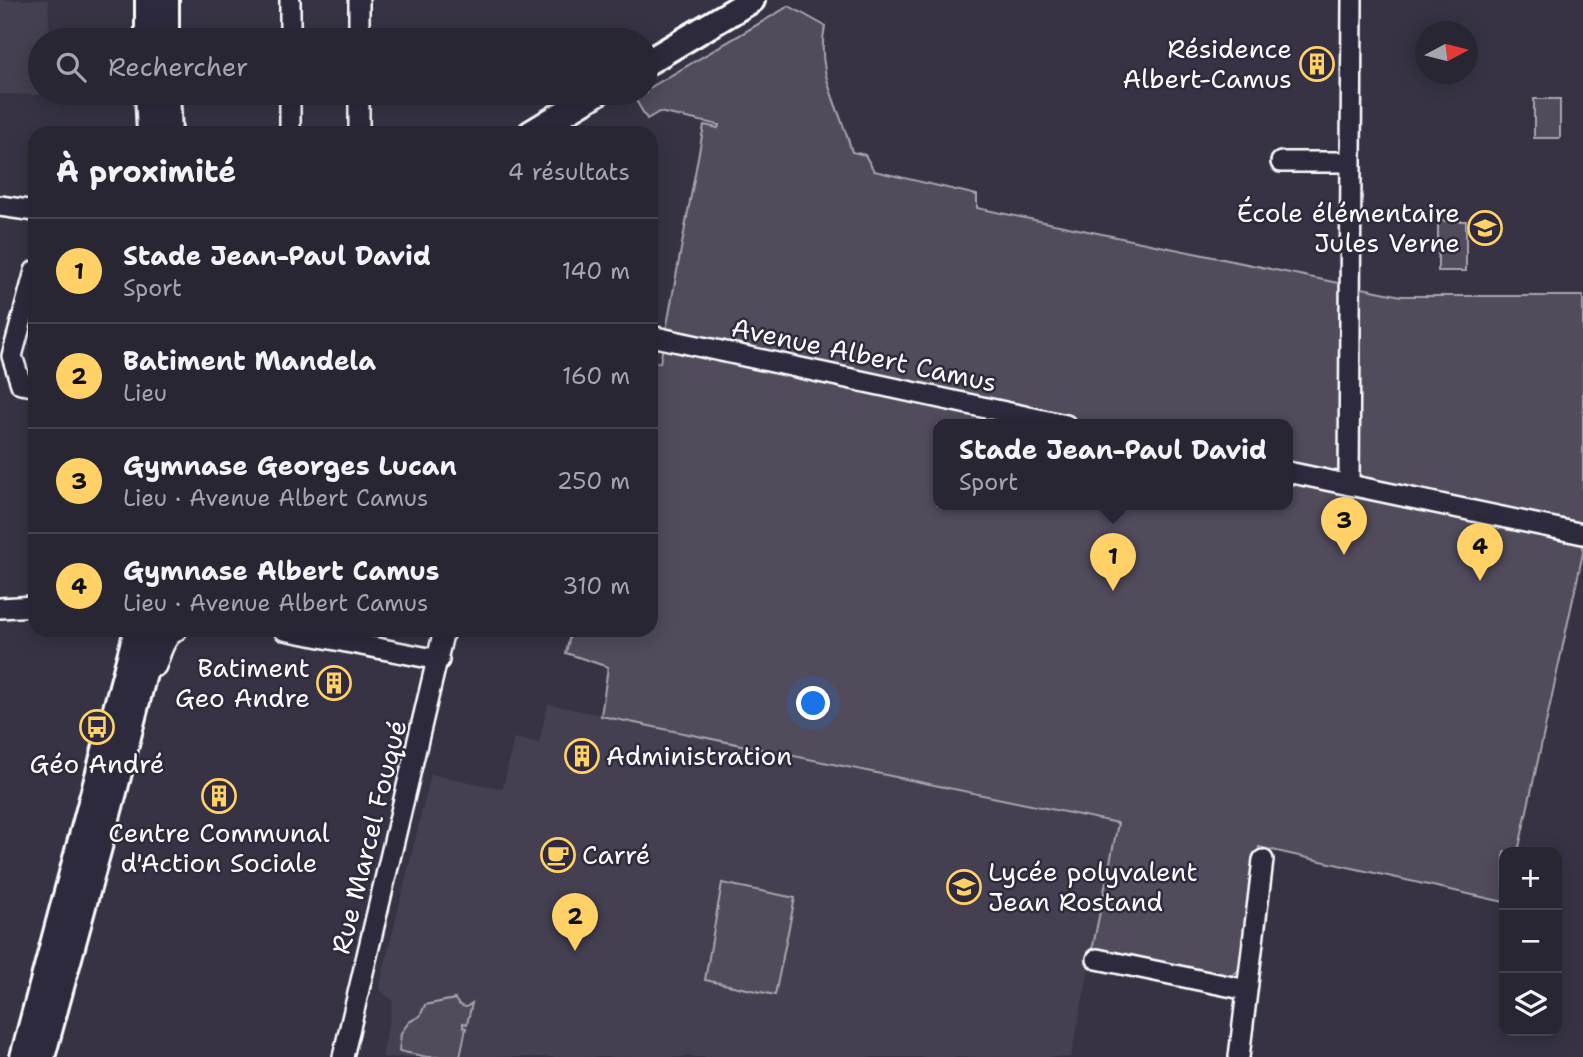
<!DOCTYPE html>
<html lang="fr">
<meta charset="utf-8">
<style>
body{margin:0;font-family:"Shantell Sans",sans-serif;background:#312e3c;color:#f1f3f6}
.controls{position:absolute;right:21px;bottom:21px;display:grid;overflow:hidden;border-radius:14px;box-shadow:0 4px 18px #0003}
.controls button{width:63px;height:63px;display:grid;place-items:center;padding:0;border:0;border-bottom:2px solid #45434f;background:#292634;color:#f1f3f6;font:35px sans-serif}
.compass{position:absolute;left:1415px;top:21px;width:63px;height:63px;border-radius:50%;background:#292634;box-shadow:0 4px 18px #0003;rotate:83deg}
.you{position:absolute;left:814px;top:704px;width:24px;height:24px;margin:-18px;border:5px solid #fff;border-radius:50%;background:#1a73e8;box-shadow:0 0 0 10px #1a73e833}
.badge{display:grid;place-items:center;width:46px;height:46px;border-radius:50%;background:#ffd166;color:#111;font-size:23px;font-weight:700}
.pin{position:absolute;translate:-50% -58px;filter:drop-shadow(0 2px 4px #0008)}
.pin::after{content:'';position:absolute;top:37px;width:24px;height:21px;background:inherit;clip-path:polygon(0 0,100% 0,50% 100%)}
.popup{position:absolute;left:933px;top:419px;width:360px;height:91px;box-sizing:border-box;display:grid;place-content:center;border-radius:14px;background:#292634;filter:drop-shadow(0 2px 5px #0005);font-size:23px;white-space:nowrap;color:#a5a5ac}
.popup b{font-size:26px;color:#f1f3f6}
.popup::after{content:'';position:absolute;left:50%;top:100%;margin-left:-14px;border:14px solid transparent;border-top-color:#292634}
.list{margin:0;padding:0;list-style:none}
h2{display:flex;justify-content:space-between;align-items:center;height:91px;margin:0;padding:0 28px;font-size:30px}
h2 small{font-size:23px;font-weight:400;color:#a5a5ac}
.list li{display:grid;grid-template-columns:46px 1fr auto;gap:21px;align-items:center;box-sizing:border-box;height:105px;padding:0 28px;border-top:2px solid #45434f}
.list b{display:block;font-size:26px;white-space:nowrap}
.list p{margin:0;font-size:23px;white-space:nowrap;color:#a5a5ac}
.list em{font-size:23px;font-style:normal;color:#a5a5ac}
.icon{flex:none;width:38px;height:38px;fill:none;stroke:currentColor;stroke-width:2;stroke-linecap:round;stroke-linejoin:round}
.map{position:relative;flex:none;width:1583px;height:1057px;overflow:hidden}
.search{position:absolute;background:#292634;box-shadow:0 4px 18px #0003;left:28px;top:28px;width:630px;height:77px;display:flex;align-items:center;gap:18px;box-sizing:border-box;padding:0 24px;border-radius:38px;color:#a5a5ac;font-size:26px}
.panel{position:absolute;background:#292634;box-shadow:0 4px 18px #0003;left:28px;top:126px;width:630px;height:511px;border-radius:21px}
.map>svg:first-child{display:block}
</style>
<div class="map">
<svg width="1583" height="1057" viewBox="0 0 1583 1057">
<rect width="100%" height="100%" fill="#373345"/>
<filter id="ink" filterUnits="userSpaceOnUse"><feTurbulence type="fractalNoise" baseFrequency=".0143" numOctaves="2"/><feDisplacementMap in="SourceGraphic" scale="14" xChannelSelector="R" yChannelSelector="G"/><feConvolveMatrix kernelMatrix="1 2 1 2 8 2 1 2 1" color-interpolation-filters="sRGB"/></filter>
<g filter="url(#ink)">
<path fill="#444051" d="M0,0h48l2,40h-10v53h12v2l-52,-1z
M548,704l571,119 -48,234h-689l11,-56 -14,-12 52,-215 72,15 11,-51 25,5z"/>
<path fill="#514c5c" stroke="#a8a6ae" stroke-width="2" fill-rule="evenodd" d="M789,6l36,20c-10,48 15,81 27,126l13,3 9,16 103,24v13l424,88h182v257l-65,299h-14v50l-245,-55 -17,121 -19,14 -131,-31 26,-128 -517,-107 7,-49 -42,-14 5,-23h80v-269l9,2 44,-238 14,3 1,-3 -60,-13 -12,7 -13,-22 12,-4v-3zM938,425h350v80h-350z
M1534,99h26v39h-26z
M1438,221h28v50h-28z
M722,883l73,15 -20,97 -70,-15z
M455,999c2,5 5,7 11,8l6,-4 -5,21 -4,-1v4l3,1 -6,29h-33l-28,-6 2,-18 8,-11 11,-6 5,-11z"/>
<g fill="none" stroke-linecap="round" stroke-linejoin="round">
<g stroke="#fff" stroke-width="24">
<path id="minor" d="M290,40v-40
M359,40v-40
M290,133v-40
M359,133v-40
M1281,162h70
M0,206l35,5
M35,271l-23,85 9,28 14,2
M651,336l415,89
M1288,472l295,62
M1349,485l3,-485
M0,608l35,-2
M284,630l155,30
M156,666c5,-14 8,-28 21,-36
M1097,959l150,31
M343,1057l101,-427
M1239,1057l24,-197"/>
</g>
<g stroke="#fff" stroke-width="30">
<path id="major" d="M148,0v40
M166,40v-40
M646,63l106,-63
M148,93l2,40
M167,93l2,40
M531,133l66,-40
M23,1057l114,-427
M42,1057l72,-265 41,-162"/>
</g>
<use href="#minor" stroke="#2f2a3d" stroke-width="19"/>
<use href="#major" stroke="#2f2a3d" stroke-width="24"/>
</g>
</g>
<defs>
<g id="building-ring" transform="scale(1.75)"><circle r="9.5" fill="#2f2a3d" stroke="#ffd166" stroke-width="1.5"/><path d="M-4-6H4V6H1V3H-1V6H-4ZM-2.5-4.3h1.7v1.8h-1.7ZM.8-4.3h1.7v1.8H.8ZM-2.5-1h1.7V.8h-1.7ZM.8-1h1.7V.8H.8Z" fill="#ffd166"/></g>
<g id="school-ring" transform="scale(1.75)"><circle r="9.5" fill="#2f2a3d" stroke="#ffd166" stroke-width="1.5"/><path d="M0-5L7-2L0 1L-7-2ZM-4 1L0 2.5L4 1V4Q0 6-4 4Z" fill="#ffd166"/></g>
<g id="bus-ring" transform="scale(1.75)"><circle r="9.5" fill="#2f2a3d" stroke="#ffd166" stroke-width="1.5"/><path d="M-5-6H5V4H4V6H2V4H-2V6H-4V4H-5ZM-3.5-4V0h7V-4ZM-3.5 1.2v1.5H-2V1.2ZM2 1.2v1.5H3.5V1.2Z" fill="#ffd166"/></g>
<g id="cafe-ring" transform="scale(1.75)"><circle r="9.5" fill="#2f2a3d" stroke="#ffd166" stroke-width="1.5"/><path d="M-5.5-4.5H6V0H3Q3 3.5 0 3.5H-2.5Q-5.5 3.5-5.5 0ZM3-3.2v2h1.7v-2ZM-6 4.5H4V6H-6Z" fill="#ffd166"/></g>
</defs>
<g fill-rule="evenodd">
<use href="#building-ring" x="1317" y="64"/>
<use href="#school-ring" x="1485" y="228"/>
<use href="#building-ring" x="334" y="683"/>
<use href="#bus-ring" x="97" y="727"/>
<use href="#building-ring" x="582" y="756"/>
<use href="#building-ring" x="219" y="796"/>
<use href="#cafe-ring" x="558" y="855"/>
<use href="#school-ring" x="964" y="887"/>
</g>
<g text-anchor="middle" stroke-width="5" stroke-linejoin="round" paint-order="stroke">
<g font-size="26" fill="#fff" stroke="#2f2a3d" text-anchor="end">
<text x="1292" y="58">Résidence<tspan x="1292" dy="30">Albert-Camus</tspan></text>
<text x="1460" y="222">École élémentaire<tspan x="1460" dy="30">Jules Verne</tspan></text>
<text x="310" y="677">Batiment<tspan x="310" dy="30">Geo Andre</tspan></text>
<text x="606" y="765" text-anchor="start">Administration</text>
<text x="97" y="773" text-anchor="middle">Géo André</text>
<text x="219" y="842" text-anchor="middle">Centre Communal<tspan x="219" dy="30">d'Action Sociale</tspan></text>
<text x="582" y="864" text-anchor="start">Carré</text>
<text x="988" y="881" text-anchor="start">Lycée polyvalent<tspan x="988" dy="30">Jean Rostand</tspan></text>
</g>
<g font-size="26" fill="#fff" stroke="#2f2a3d">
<text transform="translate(864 355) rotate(12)" y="9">Avenue Albert Camus</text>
<text transform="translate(369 837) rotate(-76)" y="9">Rue Marcel Fouqué</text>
</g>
</g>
</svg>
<div class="controls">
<button>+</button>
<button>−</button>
<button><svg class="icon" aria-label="layers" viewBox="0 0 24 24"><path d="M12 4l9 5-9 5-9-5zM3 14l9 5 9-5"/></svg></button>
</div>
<svg class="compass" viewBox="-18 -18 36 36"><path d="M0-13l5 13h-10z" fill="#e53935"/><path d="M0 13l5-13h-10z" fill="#a5a5ac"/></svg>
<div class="you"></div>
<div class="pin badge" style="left:1113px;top:591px">1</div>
<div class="popup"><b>Stade Jean-Paul David</b>Sport</div>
<div class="pin badge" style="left:575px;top:951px">2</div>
<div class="pin badge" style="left:1344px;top:555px">3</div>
<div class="pin badge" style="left:1480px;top:581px">4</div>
<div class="search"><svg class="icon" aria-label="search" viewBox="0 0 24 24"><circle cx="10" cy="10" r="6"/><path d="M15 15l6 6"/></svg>Rechercher</div>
<section class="panel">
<h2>À proximité<small>4 résultats</small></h2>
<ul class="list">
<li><span class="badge">1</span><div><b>Stade Jean-Paul David</b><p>Sport</p></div><em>140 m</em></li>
<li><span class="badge">2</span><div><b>Batiment Mandela</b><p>Lieu</p></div><em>160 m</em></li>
<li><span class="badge">3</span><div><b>Gymnase Georges Lucan</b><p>Lieu · Avenue Albert Camus</p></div><em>250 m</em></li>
<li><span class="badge">4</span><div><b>Gymnase Albert Camus</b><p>Lieu · Avenue Albert Camus</p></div><em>310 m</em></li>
</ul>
</section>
</div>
